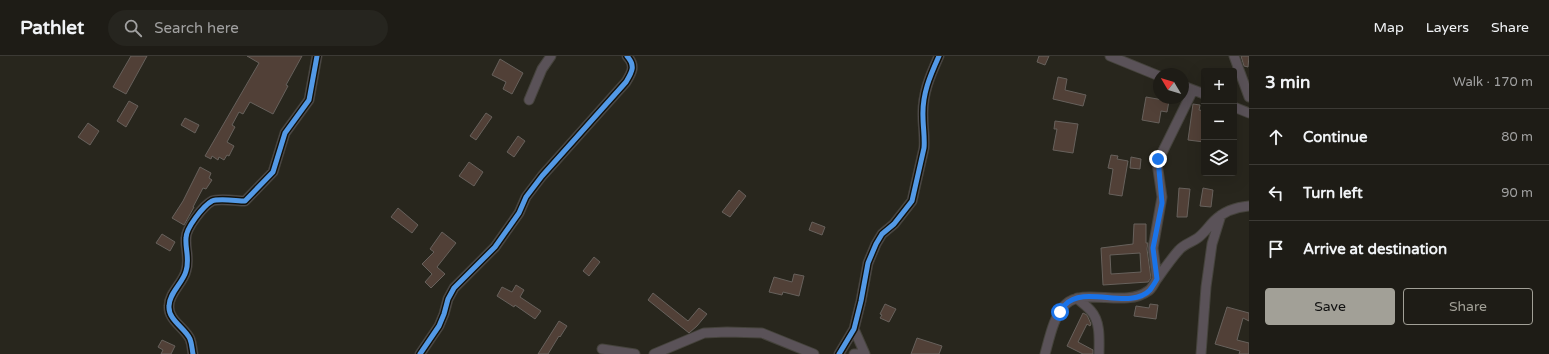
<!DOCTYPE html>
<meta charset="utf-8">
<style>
body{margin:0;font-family:"Varela Round",sans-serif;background:#26251f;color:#f1f3f6}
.controls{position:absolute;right:12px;top:12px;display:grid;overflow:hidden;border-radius:4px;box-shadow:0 4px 16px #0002}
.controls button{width:36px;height:36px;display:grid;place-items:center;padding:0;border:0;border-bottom:1px solid #3c3a35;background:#1e1c16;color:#f1f3f6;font:20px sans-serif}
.compass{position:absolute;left:1153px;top:12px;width:36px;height:36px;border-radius:50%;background:#1e1c16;box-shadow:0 4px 16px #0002;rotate:308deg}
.stop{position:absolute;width:12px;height:12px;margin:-9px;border:3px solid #1a73e8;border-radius:50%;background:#fff}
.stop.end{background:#1a73e8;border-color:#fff;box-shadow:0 1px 4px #0008}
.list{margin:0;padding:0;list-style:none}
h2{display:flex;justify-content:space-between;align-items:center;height:52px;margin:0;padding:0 16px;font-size:17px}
h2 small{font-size:13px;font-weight:400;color:#a1a1a1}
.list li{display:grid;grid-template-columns:26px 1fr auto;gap:12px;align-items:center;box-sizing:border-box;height:56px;padding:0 16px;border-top:1px solid #3c3a35}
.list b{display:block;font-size:15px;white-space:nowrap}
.list em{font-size:13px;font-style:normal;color:#a1a1a1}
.actions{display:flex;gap:8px;padding:12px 16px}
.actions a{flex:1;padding:9px 0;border:1px solid #a2a097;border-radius:4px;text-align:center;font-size:14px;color:#a2a097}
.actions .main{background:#a2a097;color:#111}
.icon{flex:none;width:22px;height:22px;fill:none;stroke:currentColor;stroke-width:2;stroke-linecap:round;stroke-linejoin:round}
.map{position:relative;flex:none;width:1249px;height:298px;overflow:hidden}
header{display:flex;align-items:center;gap:24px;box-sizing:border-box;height:56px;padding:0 20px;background:#1e1c16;border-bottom:1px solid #3c3a35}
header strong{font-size:19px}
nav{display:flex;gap:22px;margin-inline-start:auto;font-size:14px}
.search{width:280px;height:36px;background:#26251f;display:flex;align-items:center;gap:10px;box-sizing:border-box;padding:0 14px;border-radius:22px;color:#a1a1a1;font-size:15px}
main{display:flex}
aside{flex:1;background:#1e1c16}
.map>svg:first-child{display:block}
</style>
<header>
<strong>Pathlet</strong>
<div class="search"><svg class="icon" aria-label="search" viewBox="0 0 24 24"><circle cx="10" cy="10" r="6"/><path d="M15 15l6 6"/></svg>Search here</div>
<nav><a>Map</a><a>Layers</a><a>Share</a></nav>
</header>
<main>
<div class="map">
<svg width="1249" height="298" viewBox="0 0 1249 298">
<rect width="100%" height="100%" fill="#28261d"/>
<path fill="#514037" stroke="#67615c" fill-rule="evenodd" d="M131,0h16l-21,38 -13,-7z
M247,0h55l-16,29 2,1 -15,28 -23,-12 -7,12 -4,-2 -7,13 3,2 -8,15 7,4 -5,10 -2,-1 -3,5 -5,-3 -1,3 -6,-4 -1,3 -6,-3 54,-93z
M1039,0h10l-4,9 -8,-3z
M1241,0h8l-1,11 -4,-1z
M500,3l23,14 -11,21 -9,-5 3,-7 -14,-7z
M1058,21l9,2 -2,11 21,5 -3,11 -30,-7z
M1146,41l23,4 -2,11 -6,-1 -2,12 -17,-3z
M129,45l9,5 -12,21 -9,-6z
M1193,48l7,1 -1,5 5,1v31l-16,-2z
M486,57l6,4 -16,23 -6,-4z
M185,62l14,7 -4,8 -14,-8z
M1055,65l23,3 -5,29 -20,-3 4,-21h-3z
M88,67l11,8 -9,14 -12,-8z
M518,80l7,5 -11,16 -7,-5z
M1111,99l7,1 -1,3 11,2 -6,35 -13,-2 4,-25 -5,-1z
M1131,101l10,2 -1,10 -10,-1z
M469,106l14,10 -9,14 -15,-10z
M200,111l11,6 -2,5 3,2 -6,9 -3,-1 -10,19h1l-10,18 -12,-7 11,-17z
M1179,132l11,1 -3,28h-10z
M1203,132l10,2 -2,17 -11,-1z
M739,134l7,6 -16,21 -8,-5z
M398,152l20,17 -6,8 -21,-16z
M812,166l13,5 -3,8 -13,-5z
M1134,168h12v19h2l-1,6 4,29 -3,4 -45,3 -2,-37 32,-4zM1140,197l1,19 -30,2 -1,-19z
M442,176l14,11 -19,24 8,7 -14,14 -6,-6 7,-8 -10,-10 12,-12 -4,-3z
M162,178l13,8 -5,9 -14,-8z
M594,201l6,5 -11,14 -6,-5z
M794,218l10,2 -5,20 -16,-4 -1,3 -13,-3 5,-15 18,5z
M516,229l8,5 -4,7 21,14 -6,8 -20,-14 -1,2 -17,-11 5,-9 10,5z
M653,237l35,28 11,-13 8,6 -10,12 -8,7 -41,-33z
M885,248l11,5 -7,13 -9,-4 2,-3 -2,-1z
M1150,248l8,1 -2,14 -22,-3 2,-10 13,2z
M1227,251l22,6v8l-6,-3 -6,22 12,3v11h-10l1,-3 -25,-7z
M1083,257l4,2 4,9 -1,2 -3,-2 -9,18 15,8v4h-10l-16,-8z
M559,265l8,5 -7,11 -1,-1 -11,18h-10z
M917,282l25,8 -3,8h-28z
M162,284l13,6 -4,8h-10l2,-4 -5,-3z"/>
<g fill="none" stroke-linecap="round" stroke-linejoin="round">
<g stroke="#45433c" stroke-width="11">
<path id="minor" d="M1110,0l49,20
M1234,0l15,41
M1183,30l21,8
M529,44l13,-31 9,-13
M1234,51l15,6
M1157,223l-4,-31 9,-51 -5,-34 36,-73
M1077,242c5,5 10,8 14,13 10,11 8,30 8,43
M854,273l11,25
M602,293l33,5
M193,298c-1,-5 -1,-10 -3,-15 -5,-11 -22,-19 -21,-33 0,-13 14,-23 17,-35 4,-12 -1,-22 0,-33 0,-10 17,-32 26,-37 7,-3 25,0 33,0l28,-29 12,-39 24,-33 8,-44
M420,298l19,-28 5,-12 4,-15 6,-11 41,-41 24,-34 7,-16 16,-21 84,-94c6,-10 10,-16 1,-26
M654,298l50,-21 23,-1 35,1 52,21
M839,298l15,-25 7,-28 7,-38 8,-19 6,-10 12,-10 18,-23 12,-53c1,-10 -1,-21 -1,-31 -1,-23 7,-41 16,-61
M854,298l10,-1
M1045,298c4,-14 9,-40 21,-50 18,-17 59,4 82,-13 4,-2 6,-8 9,-12 7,-10 14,-20 22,-29 5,-6 14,-8 20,-13 6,-5 10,-11 15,-16 9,-9 22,-14 35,-15
M1201,298l5,-67 6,-43 9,-29"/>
</g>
<use href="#minor" stroke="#5a5258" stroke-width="9"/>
<g stroke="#13120a" stroke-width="8">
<path id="cycleway" d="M193,298c-1,-5 -1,-10 -3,-15 -5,-11 -22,-19 -21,-33 0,-13 14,-23 17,-35 4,-12 -1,-22 0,-33 0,-10 17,-32 26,-37 7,-3 25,0 33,0l28,-29 12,-39 24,-33 8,-44
M420,298l19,-28 5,-12 4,-15 6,-11 41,-41 24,-34 7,-16 16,-21 84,-94c6,-10 10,-16 1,-26
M839,298l15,-25 7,-28 7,-38 8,-19 6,-10 12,-10 18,-23 12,-53c1,-10 -1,-21 -1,-31 -1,-23 7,-41 16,-61"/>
</g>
<use href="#cycleway" stroke="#5399e6" stroke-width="5"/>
</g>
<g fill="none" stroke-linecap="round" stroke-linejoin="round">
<path stroke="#1a73e8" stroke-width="5" d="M1060,256c1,-2 3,-5 5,-7 19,-21 65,6 85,-15 2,-3 5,-7 7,-11l-4,-31 9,-45 -4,-44"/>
</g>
</svg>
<div class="controls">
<button>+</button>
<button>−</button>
<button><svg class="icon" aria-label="layers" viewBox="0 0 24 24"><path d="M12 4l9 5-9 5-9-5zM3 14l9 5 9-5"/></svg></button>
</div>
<svg class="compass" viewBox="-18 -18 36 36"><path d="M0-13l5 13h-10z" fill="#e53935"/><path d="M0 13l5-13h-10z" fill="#a1a1a1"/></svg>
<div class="stop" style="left:1060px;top:256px"></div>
<div class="stop end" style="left:1158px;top:103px"></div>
</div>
<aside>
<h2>3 min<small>Walk · 170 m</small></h2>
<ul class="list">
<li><svg class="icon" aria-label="ahead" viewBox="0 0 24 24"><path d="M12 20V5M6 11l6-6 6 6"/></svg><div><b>Continue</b></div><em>80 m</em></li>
<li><svg class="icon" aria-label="left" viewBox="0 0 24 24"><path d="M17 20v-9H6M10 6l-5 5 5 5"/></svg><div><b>Turn left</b></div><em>90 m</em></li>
<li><svg class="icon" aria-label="arrive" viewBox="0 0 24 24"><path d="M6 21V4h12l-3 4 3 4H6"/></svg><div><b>Arrive at destination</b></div></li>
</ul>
<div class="actions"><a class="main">Save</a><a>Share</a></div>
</aside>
</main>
